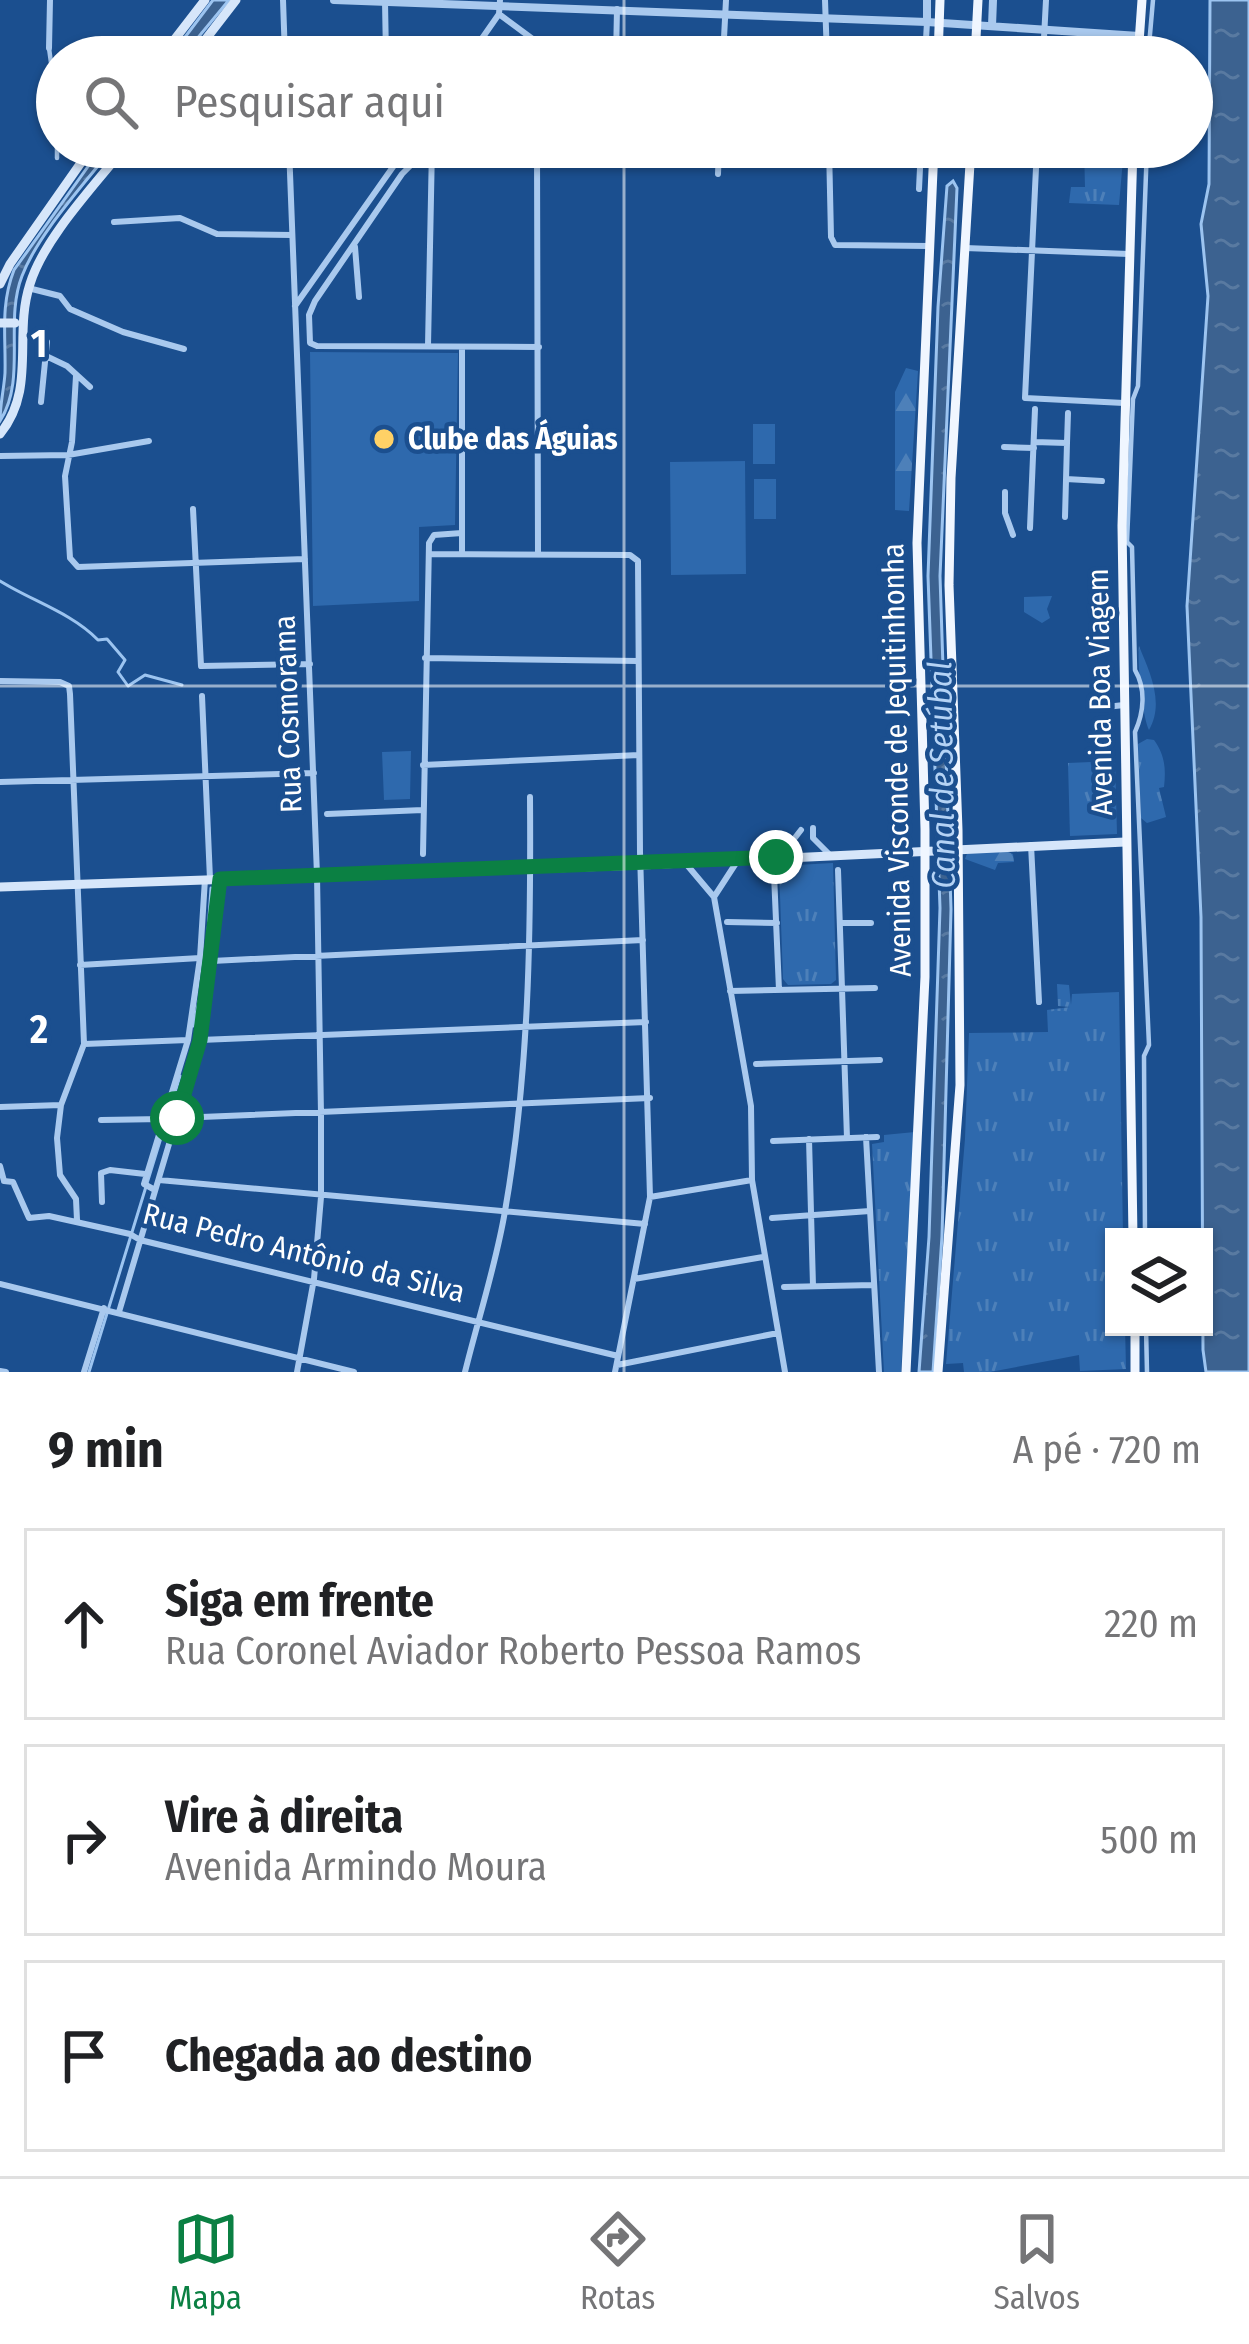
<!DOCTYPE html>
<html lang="pt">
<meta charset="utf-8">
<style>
body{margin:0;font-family:"Fira Sans Condensed",sans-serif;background:#f2f2f2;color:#202124}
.controls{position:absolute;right:36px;bottom:36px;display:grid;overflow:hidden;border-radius:0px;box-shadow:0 3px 9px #0004}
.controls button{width:108px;height:108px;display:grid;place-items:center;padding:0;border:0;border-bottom:3px solid #e0e0e0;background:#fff;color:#202124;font:60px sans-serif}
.stop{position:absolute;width:36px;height:36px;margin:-27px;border:9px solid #0b8043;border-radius:50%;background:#fff}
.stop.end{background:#0b8043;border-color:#fff;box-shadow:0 3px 12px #0008}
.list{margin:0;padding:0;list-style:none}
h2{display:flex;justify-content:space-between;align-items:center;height:156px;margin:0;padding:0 48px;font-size:51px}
h2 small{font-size:39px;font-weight:400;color:#757577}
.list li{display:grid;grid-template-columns:78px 1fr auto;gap:36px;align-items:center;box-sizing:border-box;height:192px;margin:0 24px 24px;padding:0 24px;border:3px solid #e0e0e0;border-radius:0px}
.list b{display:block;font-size:45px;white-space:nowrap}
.list p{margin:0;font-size:39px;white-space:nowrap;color:#757577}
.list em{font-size:39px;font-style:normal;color:#757577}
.icon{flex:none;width:66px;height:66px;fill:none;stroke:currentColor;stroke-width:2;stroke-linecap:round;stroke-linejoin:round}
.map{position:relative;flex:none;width:1249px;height:1372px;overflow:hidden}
.search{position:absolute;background:#fff;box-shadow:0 3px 9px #0004;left:36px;right:36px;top:36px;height:132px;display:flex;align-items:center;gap:30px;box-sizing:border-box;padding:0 42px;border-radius:66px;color:#757577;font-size:45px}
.sheet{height:804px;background:#fff}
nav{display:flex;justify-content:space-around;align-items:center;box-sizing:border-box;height:168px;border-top:3px solid #e0e0e0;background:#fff;font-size:33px;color:#757577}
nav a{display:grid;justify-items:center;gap:6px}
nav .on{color:#0b8043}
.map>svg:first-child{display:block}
</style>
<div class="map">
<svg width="1249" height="1372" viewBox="0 0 1249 1372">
<defs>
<pattern id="grass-tufts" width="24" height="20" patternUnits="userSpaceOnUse" patternTransform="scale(3)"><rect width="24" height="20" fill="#2e69ad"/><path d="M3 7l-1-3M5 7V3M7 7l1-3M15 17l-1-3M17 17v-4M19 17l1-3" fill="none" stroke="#4d80b9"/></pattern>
<pattern id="forest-firs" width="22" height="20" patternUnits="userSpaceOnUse" patternTransform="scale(3)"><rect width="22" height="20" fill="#2e69ad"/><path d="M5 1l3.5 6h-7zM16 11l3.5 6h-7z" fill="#4d80b9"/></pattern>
<pattern id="water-ripples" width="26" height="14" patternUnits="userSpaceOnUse" patternTransform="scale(3)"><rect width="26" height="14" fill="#3c6290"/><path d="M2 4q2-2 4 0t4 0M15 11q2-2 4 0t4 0" fill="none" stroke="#597aa1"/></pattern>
</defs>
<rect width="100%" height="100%" fill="#1b4f8f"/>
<path fill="url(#grass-tufts)" d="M1084,147h40l-5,58 -50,-2 2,-16h14z
M1139,646c10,25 26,56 10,84 -7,-15 -12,-69 -10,-84z
M1147,739l7,1c11,15 12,29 10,47l-5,1 7,29 -19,6 -6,-5 -3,-74z
M1115,761l2,73 -47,2 -2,-73z
M833,863l3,117 -5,4 -43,1 -5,-6 -4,-113z
M1057,984l12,1 2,20 1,-11 47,-2 4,245h-9v90h11l1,42 -46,2 -1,-16 -89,17h-26l-1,-9 -17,1 19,-225 4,-106 79,-1 -1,-22 23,-3 -12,-1z
M915,1132l-14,240h-17l-12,-228 12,-2v-7z"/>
<path fill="url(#forest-firs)" d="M906,368l12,3 -9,140 -14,-1v-118z
M1052,596l-5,13 3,9 -8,5 -18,-11v-15z
M1003,850l10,4 1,8 -16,1 -3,7 -30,-11 3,-8z"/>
<path fill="#2e69ad" d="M310,352l148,1 -3,172 -36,2v74l-106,5z
M753,424h22v40h-22z
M745,461l1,113 -75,1 -1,-113z
M754,479h22v40h-22z
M411,751l-1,48 -26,1 -2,-48z"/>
<path fill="url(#water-ripples)" stroke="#9cc4f0" stroke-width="3" d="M213,0h16l-47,57h-12z
M1210,0h39v1372h-43l-3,-22 -2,-433 -14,-311 21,-310 -7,-72 8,-40z
M102,147h11c-29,38 -74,85 -91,129 -18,46 5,103 -22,145 0,-17 4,-32 5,-48 1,-37 -5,-67 9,-103z
M953,181l4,7 -17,388 11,333 -9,327 -9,136h-14l10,-135 11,-329 -12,-332 10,-269 9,-121z"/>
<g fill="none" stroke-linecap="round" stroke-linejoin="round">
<path stroke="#9cc4f0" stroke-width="3" d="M0,581c32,20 72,32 98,59l9,-1 18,21 -7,12 10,14 17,-11 37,10
M193,1026l12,-49 6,-89
M89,1372l91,-296"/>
<path stroke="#a9c9ee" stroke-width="4.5" d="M49,48l8,59
M1148,57l5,-57
M57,119v39
M1145,1237l-1,-181 5,-11 -14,-313c9,-20 11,-43 0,-62l-3,-123 -5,-5 6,-143 5,-13 9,-239
M1146,1327l1,45"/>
<path stroke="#a9c9ee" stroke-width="6" d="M283,0l2,57
M825,0l2,57
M385,1l1,56
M499,14l58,43
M49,48l1,-48
M469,57l30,-43 1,-14
M616,57l1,-48
M723,57l3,-57
M925,57l2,-35
M1043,57l3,-57
M289,147l28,728 4,239v83l-7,82 -17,93
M537,147l1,407
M829,147l2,90 4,8 94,1
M1037,147l-12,251 99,5
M124,148h283
M431,159l-19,5 -10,10 -87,127 -6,14 1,28 7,3 222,1
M718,174l1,-27
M919,189l2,-42
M114,222l66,-4 37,16 75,1
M355,247l4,50
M965,248l164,6
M28,288l32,8 10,13 53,23 61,17
M295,306l112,-159
M428,346l4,-199
M46,356l21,10 23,21
M76,376l-4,66 -7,34 5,82 8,9 227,-8
M41,402l6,-60
M1034,442l33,1 1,-30
M1004,447l30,1
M0,456l68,-1 81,-14
M1066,479l36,2
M1005,492v21l8,22
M193,509l8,157 109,-2
M1065,517l2,-74
M1030,528l5,-119
M429,554l201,1 8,6 2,291 10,345 -35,175
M462,554v-206
M425,658l213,3
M0,681l60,1 9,4 1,8 14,350 -23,61 -4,33 3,37 16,24 1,21
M202,696l8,183
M1106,707l18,-2
M423,765l216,-10
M0,782l314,-9
M327,814l96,-4
M813,828v10l16,16
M1031,845l8,157
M423,854l6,-311 5,-8 28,-2
M780,857l21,-27
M687,865l27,32 37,209 1,74 33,192
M838,870l9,268
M774,874l5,116
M714,897l24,-37
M727,922l50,1
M840,923h31
M212,961l431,-21
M80,965l120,-7
M730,991l145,-3
M200,1040l446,-18
M84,1044l104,-4
M756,1064l124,-4
M0,1107l61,-2
M177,1118l473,-20
M101,1120l62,-1
M866,1137l13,235
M809,1139l4,147
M773,1141l104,-4
M0,1166l4,15
M159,1180l486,44
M4,1181l9,1 16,36 20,-2 81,18 10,6 478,116
M155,1190l-11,-6 44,-144 12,-82 5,-79
M650,1197l102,-17
M102,1202l-1,-29 9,-3 35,4
M772,1218l98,-7
M634,1279l129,-22
M0,1284l354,88
M784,1287l89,-2
M119,1312l81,-272 20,-161
M617,1365l161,-32
M0,1371l6,1
M84,1372l20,-64
M465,1372c13,-53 31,-107 40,-161 24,-137 26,-276 25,-414"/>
<path stroke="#a9c9ee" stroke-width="8" d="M334,0l593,22 212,14
M927,22v-22
M992,26l1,-26"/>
<path stroke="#d6e6fa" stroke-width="9" d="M161,57l44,-57
M192,57l44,-57
M0,284l10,-20 82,-117
M0,323h15
M0,434c37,-46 13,-98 30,-150 14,-46 65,-99 95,-137
M0,887l641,-22 484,-23"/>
<path stroke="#f0f6ff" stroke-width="9" d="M938,57l2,-57
M975,57l3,-57
M1138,57l4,-57
M1133,147l-11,379 11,711
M1135,1327v45
M906,1372l19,-395v-148l-8,-286 17,-396
M938,1372l22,-287 -2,-255 -9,-245 2,-107 20,-331"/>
</g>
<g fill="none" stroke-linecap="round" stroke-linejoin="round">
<path stroke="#0b8043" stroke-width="15" d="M177,1118l23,-78 20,-161 556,-22"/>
</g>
<path fill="none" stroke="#fff" stroke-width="3" stroke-opacity="0.55" d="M624,0v57M624,147v1225M0,686h1249"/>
<circle fill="#ffd166" stroke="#1b4f8f" stroke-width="4.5" cx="384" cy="439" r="12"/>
<g text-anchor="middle" stroke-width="9" stroke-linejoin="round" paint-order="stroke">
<g font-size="30" font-weight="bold" fill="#fff" stroke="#1b4f8f" text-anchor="start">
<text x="408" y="449">Clube das Águias</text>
</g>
<g font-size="30" fill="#fff" stroke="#1b4f8f">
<text transform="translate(1100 692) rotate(-91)" y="10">Avenida Boa Viagem</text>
<text transform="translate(288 714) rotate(-92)" y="10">Rua Cosmorama</text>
<text transform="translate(897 760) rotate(-91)" y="10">Avenida Visconde de Jequitinhonha</text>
<text transform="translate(304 1253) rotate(14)" y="10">Rua Pedro Antônio da Silva</text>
</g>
<g font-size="33" font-style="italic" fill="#b5d3f5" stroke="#1b4f8f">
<text transform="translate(941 775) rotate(-91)" y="12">Canal de Setúbal</text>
</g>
</g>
<g font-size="39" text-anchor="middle" font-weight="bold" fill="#fff" stroke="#1b4f8f" stroke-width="9" stroke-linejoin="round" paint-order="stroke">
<text x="39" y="357">1</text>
<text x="39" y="1043">2</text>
</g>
</svg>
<div class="controls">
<button><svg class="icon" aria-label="layers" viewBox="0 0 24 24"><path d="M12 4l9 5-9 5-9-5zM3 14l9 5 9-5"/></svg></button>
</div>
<div class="stop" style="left:177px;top:1118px"></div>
<div class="stop end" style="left:776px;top:857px"></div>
<div class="search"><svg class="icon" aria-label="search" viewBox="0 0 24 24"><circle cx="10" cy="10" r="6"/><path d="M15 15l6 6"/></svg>Pesquisar aqui</div>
</div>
<section class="sheet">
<h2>9 min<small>A pé · 720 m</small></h2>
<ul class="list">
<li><svg class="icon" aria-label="ahead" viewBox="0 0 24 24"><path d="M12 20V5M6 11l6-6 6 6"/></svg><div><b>Siga em frente</b><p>Rua Coronel Aviador Roberto Pessoa Ramos</p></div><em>220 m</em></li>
<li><svg class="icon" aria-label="right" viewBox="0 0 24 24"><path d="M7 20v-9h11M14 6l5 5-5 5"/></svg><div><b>Vire à direita</b><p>Avenida Armindo Moura</p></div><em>500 m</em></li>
<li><svg class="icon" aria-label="arrive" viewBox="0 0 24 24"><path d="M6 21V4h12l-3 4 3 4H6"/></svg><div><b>Chegada ao destino</b></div></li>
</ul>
</section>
<nav>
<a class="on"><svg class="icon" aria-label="map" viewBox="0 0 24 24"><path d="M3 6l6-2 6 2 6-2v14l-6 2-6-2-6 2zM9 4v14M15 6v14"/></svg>Mapa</a>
<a><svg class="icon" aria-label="directions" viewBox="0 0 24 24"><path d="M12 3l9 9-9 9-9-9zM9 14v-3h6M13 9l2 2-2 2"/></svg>Rotas</a>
<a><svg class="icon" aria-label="saved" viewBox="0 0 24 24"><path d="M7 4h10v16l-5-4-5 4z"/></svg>Salvos</a>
</nav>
